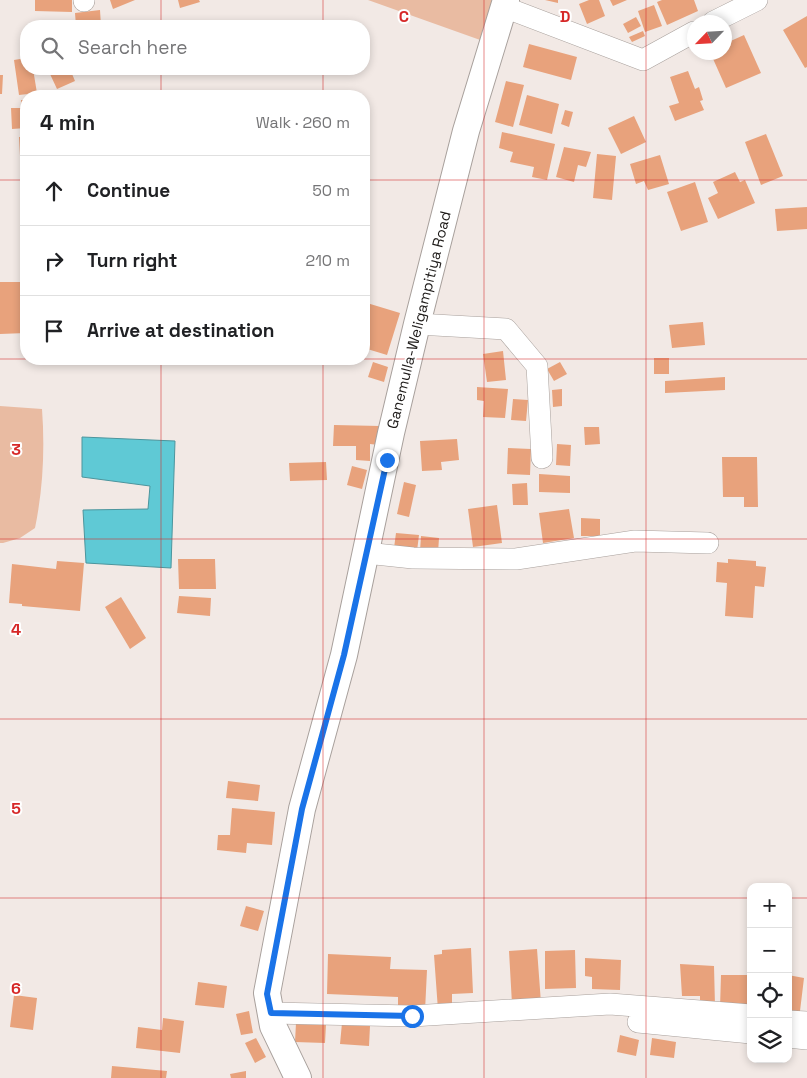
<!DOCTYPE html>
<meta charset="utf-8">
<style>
body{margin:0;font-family:"Space Grotesk",sans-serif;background:#f2f2f2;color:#202124}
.controls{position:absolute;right:15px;bottom:15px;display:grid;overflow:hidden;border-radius:10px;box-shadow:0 2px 8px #0003}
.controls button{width:45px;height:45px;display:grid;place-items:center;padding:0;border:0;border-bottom:1px solid #e0e0e0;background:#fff;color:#202124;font:25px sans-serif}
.compass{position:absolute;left:687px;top:15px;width:45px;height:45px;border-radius:50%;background:#fff;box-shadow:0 2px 8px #0003;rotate:245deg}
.stop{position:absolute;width:15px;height:15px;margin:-11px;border:4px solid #1a73e8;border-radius:50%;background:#fff}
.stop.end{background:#1a73e8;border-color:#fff;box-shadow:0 1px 5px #0008}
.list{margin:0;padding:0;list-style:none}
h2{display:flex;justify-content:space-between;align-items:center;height:65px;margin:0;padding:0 20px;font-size:21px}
h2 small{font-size:16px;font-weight:400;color:#757577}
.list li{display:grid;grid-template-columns:32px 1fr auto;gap:15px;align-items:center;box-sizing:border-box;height:70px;padding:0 20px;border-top:1px solid #e0e0e0}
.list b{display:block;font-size:19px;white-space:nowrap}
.list em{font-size:16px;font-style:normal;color:#757577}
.icon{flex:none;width:28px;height:28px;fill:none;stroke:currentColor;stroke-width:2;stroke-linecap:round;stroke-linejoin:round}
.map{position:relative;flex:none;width:807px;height:1078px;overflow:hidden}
.search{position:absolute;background:#fff;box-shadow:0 2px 8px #0003;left:20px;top:20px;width:350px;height:55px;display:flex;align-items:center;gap:12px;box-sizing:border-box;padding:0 18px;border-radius:20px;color:#757577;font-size:19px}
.panel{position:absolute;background:#fff;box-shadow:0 2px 8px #0003;left:20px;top:90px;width:350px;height:275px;border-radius:20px}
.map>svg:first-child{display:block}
</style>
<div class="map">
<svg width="807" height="1078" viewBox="0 0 807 1078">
<rect width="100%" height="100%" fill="#f2e9e5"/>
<path fill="#e9bba2" d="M368,0h124l-9,41z
M0,406l42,3c3,40 1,80 -7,119l-15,10 -17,5h-3z"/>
<path fill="#5fc9d5" stroke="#4c959d" d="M82,437l93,4 -4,127 -85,-5 -3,-53 65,-1 2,-23 -68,-9z"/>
<path fill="#e8a27c" d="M35,0h37v12l-37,-1z
M110,0h25l-22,9z
M178,0h21l1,2 -20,6z
M545,0h13v3z
M589,0h10l6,16 -18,8 -8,-20z
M610,0h17l-14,6z
M662,0h32l4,11 -31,14 -10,-23z
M654,5l8,21 -17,6 -7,-21z
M100,10l1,16h-25l-1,-13z
M807,16v51l-2,1 -22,-38z
M636,17l5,9 -13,7 -5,-9z
M643,31l2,5 -13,6 -3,-5z
M744,35l17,38 -35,15 -16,-36h14v-8z
M529,44l48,13 -6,23 -48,-13z
M26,58v11h7l4,24 -18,2 -5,-35z
M63,69h7l5,12 -18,8 -7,-15z
M688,71l7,18 4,-2 4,13 -3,1 4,9 -29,11 -6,-15 10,-3 -9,-26z
M0,75h3l-1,19h-2z
M506,81l18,4 -11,42 -18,-5z
M527,95l32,9 -7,30 -33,-9z
M21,100h5v28l-14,1 -1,-21h11z
M565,110l8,2 -4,15 -8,-3z
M634,116l12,26 -25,12 -13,-26z
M502,132l53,12 -8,36 -15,-3 2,-10 -24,-5 3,-10 -14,-4z
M766,134l17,42 -22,9 -16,-43z
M19,137h7v38h-5z
M564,147l27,5 -5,15 -8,-2 -4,17 -18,-5z
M597,154l19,2 -4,44 -19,-2z
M660,155l9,29 -21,6 -4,-9 -8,3 -6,-20z
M735,172l5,10 5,-2 10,23 -37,16 -10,-21 10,-5 -5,-11z
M695,182l13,40 -27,9 -14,-39z
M807,207v22l-30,2 -2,-22z
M0,282h26v51l-26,1z
M367,303l33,10 -13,42 -23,-7v-35z
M703,322l2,23 -33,3 -3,-23z
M503,351l3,29 -19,2 -4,-28z
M654,358h15v16h-15z
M373,362l15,5 -4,15 -16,-5z
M560,362l7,12 -13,7 -7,-12z
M725,377v13l-60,3v-12z
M477,387l31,2 -3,29 -22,-1 1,-16 -7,-1z
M562,389v17l-9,1 -1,-17z
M513,399l15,1 -2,21 -15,-1z
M334,425l46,1 -1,19 -9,-1v17l-14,-1v-14h-23z
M584,427h15l1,17 -15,1z
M457,439l2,21 -18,2 1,8 -20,1 -2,-30z
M557,444l14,1 -1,21 -14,-1z
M508,448l23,1 -1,26 -23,-1z
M722,457h35l1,50h-14v-10h-21z
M326,462l1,18 -37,1 -1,-18z
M352,466l15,4 -5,19 -15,-4z
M539,474l31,2v17l-31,-1z
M404,482l12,3 -7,32 -12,-3z
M527,483l1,22h-15l-1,-21z
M497,505l5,38 -29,4 -5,-38z
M569,509l5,29 -31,5 -4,-30z
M581,518l19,1v17h-19z
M396,533l23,2 -2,16 -23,-3z
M421,536l18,2 -1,15 -18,-2z
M178,559h37l1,30h-37z
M728,559l28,2v5l10,1 -2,20 -9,-1 -2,32 -28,-2 2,-33 -11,-1 1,-20 11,1z
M57,561l27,2 -4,48 -58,-5v-2l-13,-1 3,-39 44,5z
M179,596l32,2 -1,18 -33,-3z
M121,597l25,41 -16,11 -25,-42z
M228,781l32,4 -2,16 -32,-3z
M232,808l43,4 -3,33 -25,-2 -1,10 -29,-3 1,-15h12z
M246,906l18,5 -6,20 -18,-5z
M471,948l2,45 -21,1v16h-14l-4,-55 8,-1v-4z
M537,949l4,54 -29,1 -3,-53z
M575,950l1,38 -31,1v-38z
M328,954l63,3 -1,12 37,1 -2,41 -27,-1v-13l-71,-3z
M585,958l36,2 -1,30 -28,-1v-12l-7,-1z
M680,964l34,2 1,40h-15v-10h-18z
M721,975h30v33h-31z
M788,975l16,3 -4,33 -12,4z
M198,982l29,4 -3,22 -29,-3z
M14,995l23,3 -4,32 -23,-3z
M249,1011l4,22 -12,2 -5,-21z
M163,1018l21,3 -4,32 -44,-5 2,-21 24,3z
M296,1023l30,1 -1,19 -30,-1z
M342,1023l28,3 -1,20 -29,-2z
M620,1035l19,5 -3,16 -19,-4z
M256,1038l10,19 -11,6 -10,-20z
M652,1038l24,4 -2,16 -24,-3z
M112,1066l55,5 -1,7h-55z
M246,1071v7h-15l-1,-4z"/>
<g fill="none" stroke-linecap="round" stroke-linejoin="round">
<g stroke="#a8a09c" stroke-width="22">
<path id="minor" d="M84,0v1
M504,7l139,53 51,-28
M713,22l44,-22
M417,324l89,5 31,37 5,92
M366,553l47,5 103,1 119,-18 73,2
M271,1013l141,3 198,-12 141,11
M788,1021l19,1
M638,1022l113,11
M788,1037l19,2"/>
</g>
<g stroke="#a8a09c" stroke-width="28">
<path id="tertiary" d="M298,1078l-25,-52 -6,-33 35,-184 42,-154 47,-222 26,-109 49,-193 40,-131"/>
</g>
<use href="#minor" stroke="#fff" stroke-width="21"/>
<use href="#tertiary" stroke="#fff" stroke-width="26"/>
</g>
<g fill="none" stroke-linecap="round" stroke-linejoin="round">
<path stroke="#1a73e8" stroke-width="6" d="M387,460l-43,195 -42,154 -35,185 4,19 141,3"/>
</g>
<path fill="none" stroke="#d62828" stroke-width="1" stroke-opacity="0.55" d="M161,0v26M323,0v26M484,0v1078M646,0v1078M161,69v27M323,69v27M0,180h26M364,180h443M0,359h807M161,359v719M323,359v719M0,539h807M0,719h807M0,898h751M788,898h19"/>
<g text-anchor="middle" stroke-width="4" stroke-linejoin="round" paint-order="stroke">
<g font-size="15" fill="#1e1b19" stroke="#fff">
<text transform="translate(419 320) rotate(-76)" y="5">Ganemulla-Weligampitiya Road</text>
</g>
</g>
<g font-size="16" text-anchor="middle" font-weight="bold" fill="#d62828" stroke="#fff" stroke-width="4" stroke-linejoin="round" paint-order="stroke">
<text x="404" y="22">C</text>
<text x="565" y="22">D</text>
<text x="16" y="455">3</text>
<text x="16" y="635">4</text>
<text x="16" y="814">5</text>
<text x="16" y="994">6</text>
</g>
</svg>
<div class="controls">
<button>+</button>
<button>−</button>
<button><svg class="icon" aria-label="locate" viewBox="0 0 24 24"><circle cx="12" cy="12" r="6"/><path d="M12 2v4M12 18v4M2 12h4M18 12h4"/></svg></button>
<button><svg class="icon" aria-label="layers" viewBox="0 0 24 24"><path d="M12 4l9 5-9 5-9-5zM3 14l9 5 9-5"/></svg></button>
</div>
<svg class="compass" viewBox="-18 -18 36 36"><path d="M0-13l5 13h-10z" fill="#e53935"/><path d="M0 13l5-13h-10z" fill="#757577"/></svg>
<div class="stop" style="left:412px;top:1016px"></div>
<div class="stop end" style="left:387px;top:460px"></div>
<div class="search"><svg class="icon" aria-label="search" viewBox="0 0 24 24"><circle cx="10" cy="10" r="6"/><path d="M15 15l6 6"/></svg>Search here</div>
<section class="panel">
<h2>4 min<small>Walk · 260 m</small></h2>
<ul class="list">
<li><svg class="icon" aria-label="ahead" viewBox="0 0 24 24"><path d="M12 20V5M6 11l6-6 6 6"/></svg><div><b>Continue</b></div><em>50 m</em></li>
<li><svg class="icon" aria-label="right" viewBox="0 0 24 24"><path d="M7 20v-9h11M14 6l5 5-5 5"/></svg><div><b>Turn right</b></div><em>210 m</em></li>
<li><svg class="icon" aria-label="arrive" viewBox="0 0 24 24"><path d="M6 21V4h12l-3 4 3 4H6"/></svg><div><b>Arrive at destination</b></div></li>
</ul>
</section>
</div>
